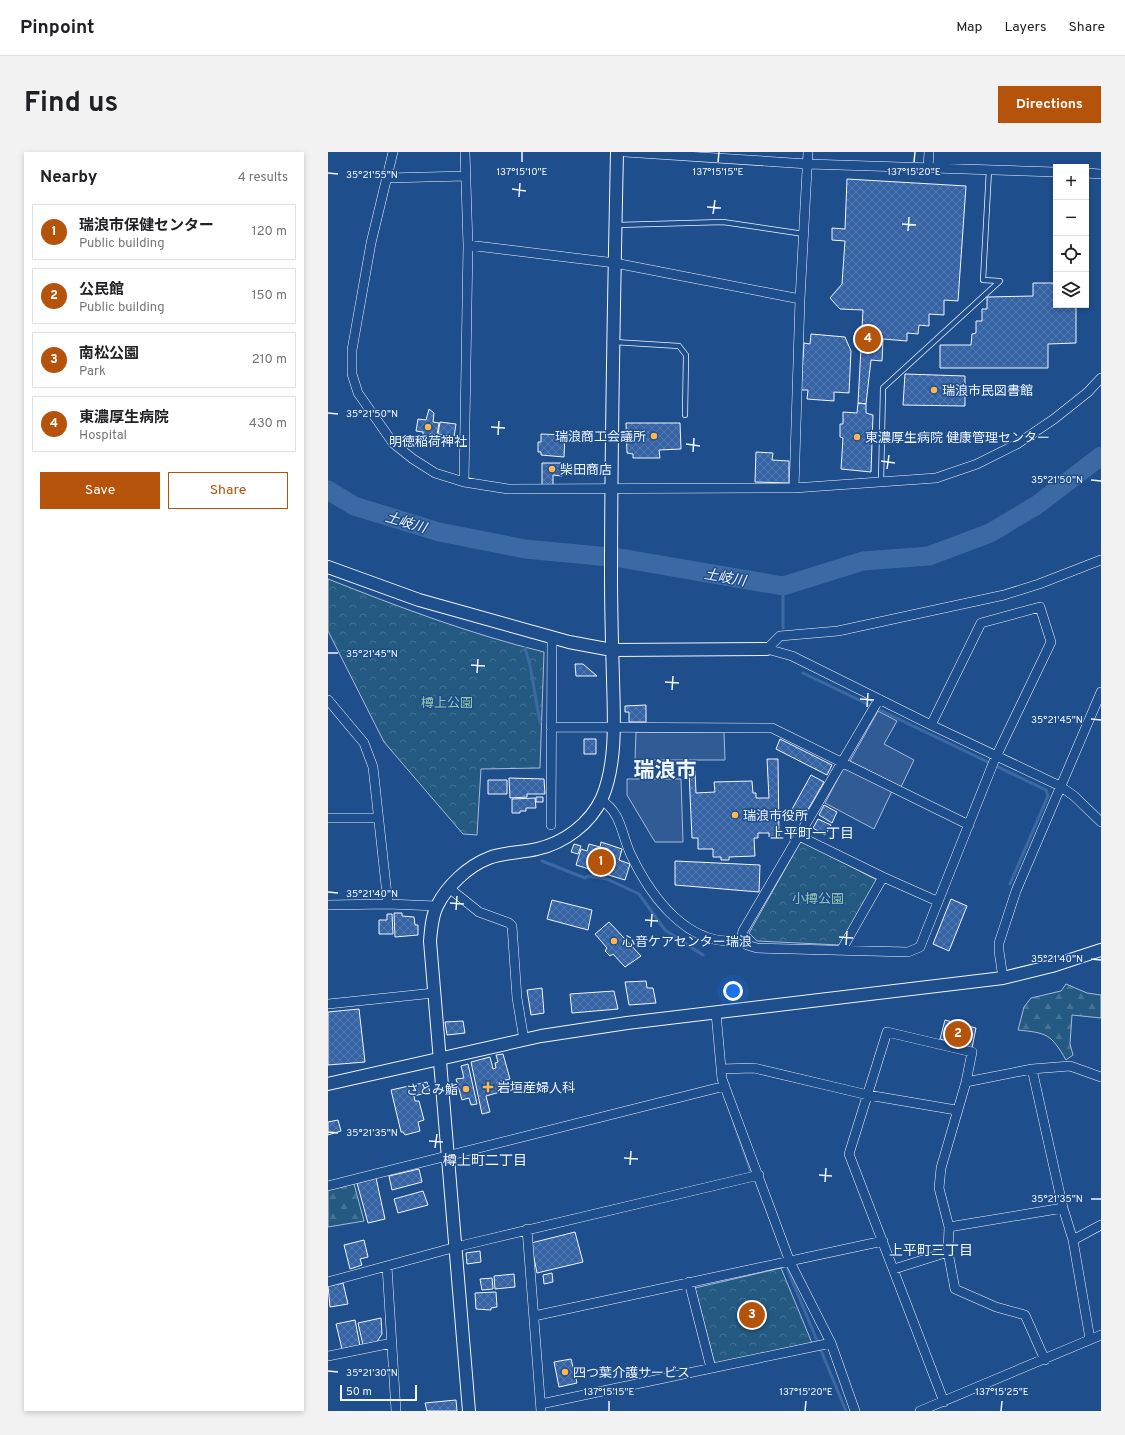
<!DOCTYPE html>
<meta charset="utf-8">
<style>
body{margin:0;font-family:Overpass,"Noto Sans JP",sans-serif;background:#f2f2f2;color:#202124}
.controls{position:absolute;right:12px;top:12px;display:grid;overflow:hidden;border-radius:0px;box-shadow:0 2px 6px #0003}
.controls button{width:36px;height:36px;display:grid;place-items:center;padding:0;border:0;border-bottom:1px solid #e0e0e0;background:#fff;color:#202124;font:20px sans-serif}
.scale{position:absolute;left:12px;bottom:10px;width:77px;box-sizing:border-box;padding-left:4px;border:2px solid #f2f6ff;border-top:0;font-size:11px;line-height:14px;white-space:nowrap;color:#f2f6ff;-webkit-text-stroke:3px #1f4e8c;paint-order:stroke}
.you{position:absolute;left:405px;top:839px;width:14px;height:14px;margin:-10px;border:3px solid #fff;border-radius:50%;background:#1a73e8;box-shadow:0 0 0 6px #1a73e833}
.badge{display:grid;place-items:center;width:26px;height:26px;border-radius:50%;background:#b45309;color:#fff;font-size:13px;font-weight:700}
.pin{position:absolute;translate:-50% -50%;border:2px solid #fff;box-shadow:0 1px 4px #0006}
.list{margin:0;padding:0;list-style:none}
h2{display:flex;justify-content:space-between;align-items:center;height:52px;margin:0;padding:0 16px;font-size:17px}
h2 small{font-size:13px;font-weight:400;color:#757577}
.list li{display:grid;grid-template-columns:26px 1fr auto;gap:12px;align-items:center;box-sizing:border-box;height:56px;margin:0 8px 8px;padding:0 8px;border:1px solid #e0e0e0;border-radius:0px}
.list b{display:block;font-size:15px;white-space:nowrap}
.list p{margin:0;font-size:13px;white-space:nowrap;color:#757577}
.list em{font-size:13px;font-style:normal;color:#757577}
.actions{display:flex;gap:8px;padding:12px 16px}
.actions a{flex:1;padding:9px 0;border:1px solid #b45309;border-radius:0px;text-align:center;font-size:14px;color:#b45309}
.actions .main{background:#b45309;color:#fff}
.icon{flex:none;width:22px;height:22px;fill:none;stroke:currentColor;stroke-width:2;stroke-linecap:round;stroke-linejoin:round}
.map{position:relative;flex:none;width:773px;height:1259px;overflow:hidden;border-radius:0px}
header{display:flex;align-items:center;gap:24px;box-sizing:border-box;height:56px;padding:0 20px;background:#fff;border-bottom:1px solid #e0e0e0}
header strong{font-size:19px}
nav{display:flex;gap:22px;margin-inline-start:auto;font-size:14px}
.intro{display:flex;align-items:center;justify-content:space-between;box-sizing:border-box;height:96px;padding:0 24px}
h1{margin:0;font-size:28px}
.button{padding:10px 18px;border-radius:0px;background:#b45309;color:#fff;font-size:14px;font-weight:700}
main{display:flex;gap:24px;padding:0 24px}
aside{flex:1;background:#fff;border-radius:0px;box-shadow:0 2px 6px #0003}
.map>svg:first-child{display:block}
</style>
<header>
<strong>Pinpoint</strong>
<nav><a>Map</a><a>Layers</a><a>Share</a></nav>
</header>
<div class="intro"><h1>Find us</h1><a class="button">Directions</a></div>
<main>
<aside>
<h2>Nearby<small>4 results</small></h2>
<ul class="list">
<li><span class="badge">1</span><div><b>瑞浪市保健センター</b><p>Public building</p></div><em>120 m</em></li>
<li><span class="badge">2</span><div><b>公民館</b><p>Public building</p></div><em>150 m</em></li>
<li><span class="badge">3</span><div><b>南松公園</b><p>Park</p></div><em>210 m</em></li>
<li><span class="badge">4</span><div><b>東濃厚生病院</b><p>Hospital</p></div><em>430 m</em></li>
</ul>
<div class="actions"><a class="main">Save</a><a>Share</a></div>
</aside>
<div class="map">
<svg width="773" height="1259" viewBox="0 0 773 1259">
<defs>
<pattern id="forest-firs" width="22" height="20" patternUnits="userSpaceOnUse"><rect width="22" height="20" fill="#245a82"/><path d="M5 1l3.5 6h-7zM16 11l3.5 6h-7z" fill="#447295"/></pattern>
<pattern id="park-crowns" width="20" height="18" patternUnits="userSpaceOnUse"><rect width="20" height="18" fill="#245a82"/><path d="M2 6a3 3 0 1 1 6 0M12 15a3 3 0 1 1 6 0" fill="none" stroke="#447295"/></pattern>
<pattern id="building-cross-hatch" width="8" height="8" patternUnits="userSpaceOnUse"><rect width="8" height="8" fill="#3563a3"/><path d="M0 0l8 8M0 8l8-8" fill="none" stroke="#537ab1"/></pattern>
</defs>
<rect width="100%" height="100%" fill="#1f4e8c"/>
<path fill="url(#forest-firs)" stroke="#a8bbd7" d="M738,832l21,9 14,2v23l-29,-3 -2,29 3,11 -7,5c-15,-26 -19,-27 -48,-30l6,-23 7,-9 30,-7z
M25,1028l11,41 -36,6v-41z"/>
<path fill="url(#park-crowns)" stroke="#a8bbd7" d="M0,427c71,28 142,55 216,73l-4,116 -59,1 -4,66 -14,-1 -79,-92 -56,-111z
M473,689l76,39 -37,65 -83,-4 -8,-8z
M453,1116l31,75 -97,22 -20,-77z"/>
<path fill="#305b95" stroke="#a8bbd7" d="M550,559l19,10 -13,23 30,16 -13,27 -51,-26z
M308,580h88l1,28h-90z
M515,617h4l45,22 -18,38 -49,-26z
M299,627h54l2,63h-28l-28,-47z"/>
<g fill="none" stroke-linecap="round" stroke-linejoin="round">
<path stroke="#3b69a3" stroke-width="3" d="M455,434v42
M197,496l5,17 10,57
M475,521l243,117 2,6 -38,88
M214,709l43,17 3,-2 19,3 32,15 26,36 38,25
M406,972l18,51
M457,1111l61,148"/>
<path stroke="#3b69a3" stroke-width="19" d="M0,338l26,16 85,26 86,17 95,9 163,28 80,-25 66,-5 61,-23 47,-28 64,-49"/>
</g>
<path fill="url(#building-cross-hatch)" stroke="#f2f6ff" d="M519,27l119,7 -8,115 -14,-1v15l-15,-1v12l-10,-1 -1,9 -11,-1v8l-24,-2 -1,22 -11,-1 -5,44 -8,-1 5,-93 -23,-1 -10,-11 12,-14 3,-43 -13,-1v-12l13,1z
M705,131h23v22h20v38l-28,1v24h-108v-23h31l1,-11 4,-1v-12h6v-12h5v-12l46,-1z
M483,182l34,3 6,14 -2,42 -15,-1v9l-27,-2 1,-9h-7l3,-47 6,1z
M577,222l60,2v30l-62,-1z
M530,251l8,1v9l7,2 -2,57 -30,-3 2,-31 -3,-1v-13h3v-12l14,1z
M101,257l5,4 -1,9 6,1 -2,12 -7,-1v4l-7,-2v-4l-7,-1 2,-12 8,1z
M112,270l16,2 -2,13 -16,-3z
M298,271h54l1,26 -22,1 1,8h-27v-4l-6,-1z
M213,282l24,1 -1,22 -23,-2v-3h-3v-10h3z
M428,300l17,1 -1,7 17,1v22l-34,-1z
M214,311h19l1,13 -9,-1v11h-11z
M247,512h8l14,12h-21z
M318,553v17h-17v-10h-4v-6z
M256,587h12v15h-12z
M452,587l52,26 -5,10 -51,-26z
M439,607h11l1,78h-10v-4h-11v5h-4l1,18 -26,1v3h-8v-3h-8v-8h-15v-11h-6l-3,-66 6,-1 1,22 19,-1 -1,-10 38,-1 1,12h3v5h13z
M483,623l13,7 -21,36 -12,-7z
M181,626l35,1 1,15h-18v3l-17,1z
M160,628h19v14h-19z
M208,645h7v5h-7z
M207,646l1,10h-10v3h-6v2h-8v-14z
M496,653l13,7 -5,11 -13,-8z
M490,667l13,6 -6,10 -12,-7z
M273,690l21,7 -3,11 11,4 -5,16 -49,-15 5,-16 6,2 2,-7 11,3z
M246,692l7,2 -3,8 -7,-2z
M347,709l85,4 -1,27 -84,-7z
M623,747l16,7 -18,45 -16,-7z
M224,748l40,10 -4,20 -41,-11z
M66,761h8v3l12,1 1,8h3v10l-23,2z
M59,762h5l1,20h-14v-14h8z
M281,770l32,34 -16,11 -12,-13 -3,2 -5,-5 2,-3 -12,-14z
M318,829l1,7h6l3,15 -27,2 -4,-23z
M214,836l2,25 -13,2 -4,-25z
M286,839l4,18 -46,4 -2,-19z
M31,857l6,53 -37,3v-53z
M617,868l31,8 -4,20 -32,-9z
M135,869l2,12 -18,2 -2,-13z
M175,902l7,25 -13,3 3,10 -14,4 4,16 -8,2 -11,-52 19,-5 3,12 3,-1 -1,-5 3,-1 -2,-7z
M140,912l9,40 -6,1 -2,-7 -7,2 -6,-21 8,-1 -3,-12z
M99,930l3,10 -16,4 1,5h4l5,19 -6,2 2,9 -15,4 -2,-3h-2l-10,-42z
M10,968l3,11 -13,4v-13z
M91,1017l3,13 -30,8 -3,-14z
M48,1026l9,41 -17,4 -11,-40z
M95,1039l5,14 -30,8 -4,-14z
M247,1080l8,30 -46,11 -6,-30z
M36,1088l4,17 -8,2 2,6 -12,4 -6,-24z
M152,1099l1,11 -14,2 -1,-11z
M224,1121l1,9 -9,2 -1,-9z
M186,1122l1,13 -20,2 -1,-13z
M164,1126l1,11 -11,1 -2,-11z
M15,1131l5,21 -18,3 -2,-21z
M168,1140l1,15 -6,1v2l-15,-1 -1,-16z
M53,1166l1,16 -6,9 -13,2 -5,-22z
M27,1168l5,26 -18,3 -6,-25z
M243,1207l6,24 -18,4 -5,-25z
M128,1248l1,11h-30l-2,-8z"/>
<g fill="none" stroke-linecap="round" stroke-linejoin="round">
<g stroke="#f2f6ff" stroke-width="6">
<path id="service" d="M289,73l106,-3 81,12
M286,190l65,4 7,9 -1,60
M553,331l2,-95 117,-107 -17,-1 6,-110"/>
</g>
<g stroke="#f2f6ff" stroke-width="10">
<path id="minor" d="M65,0l-22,91 -19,107v24l6,19 35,50 20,16 22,14 29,9 44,7 286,-1 142,-10 41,-14 40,-20 37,-25 34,-27 13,-14
M297,0l183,12 248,8
M600,16l1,-16
M758,21l15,1
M59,26l79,-2
M140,93l147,18 185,36
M136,330l4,-237 -3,-93
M466,336l6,-189 8,-147
M439,497l25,7 139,69 129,61 14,10 27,26
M439,497l13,-13 58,-5 166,-36 35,-11 62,-24
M0,548l36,43 9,24 15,137
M223,575l221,1 197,97
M273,648c21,13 20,34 30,55 20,42 58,94 110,85
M0,666h50
M223,673l1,-187
M471,684l84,41 54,24
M121,736l30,24 30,11 3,3 5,72 7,42
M0,753l60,-1 49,2
M413,788l6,5 10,3 151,4 12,-5 74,-186 57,-119 -11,-35 -59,16 -50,102
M413,788l2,-9 136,-232
M514,797l41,-72
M675,826l-4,-27v-8l17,-52 85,-199
M0,852l106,-11
M388,861l6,66 68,183 41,81 24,68
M393,917l33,-1 114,27 88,15
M704,917l31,139 10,32 17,99
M638,930l66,-13 38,-3 31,11
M0,1034l397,-100
M621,1075l114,-19
M199,1077l14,182
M745,1088l28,-15
M59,1114l9,145
M566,1117l54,-17
M0,1130l128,-35 303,-72
M361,1130l22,86
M206,1164l349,-75
M0,1204l64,-13
M616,1250l-95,-248 38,-122 85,20 -6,30 -25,86 -2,20 10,39 -1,25 7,37 41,18 29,8 20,45
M213,1252l290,-61
M592,1259l181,-76"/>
</g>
<g stroke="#f2f6ff" stroke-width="14">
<path id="tertiary" d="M0,415l91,33 150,42 43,8 155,-1
M0,932l213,-48 86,-13 376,-45 49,-12 49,-16
M141,1259l-39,-470c1,-12 2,-25 7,-35 10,-20 31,-40 52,-48 15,-6 32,-5 48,-9 27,-6 53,-25 65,-51 15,-35 12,-81 11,-119 -1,-34 -2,-68 -2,-103 0,-141 3,-283 6,-424"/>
</g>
<use href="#service" stroke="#1f4e8c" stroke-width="4.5"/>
<use href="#minor" stroke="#1f4e8c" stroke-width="9"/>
<use href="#tertiary" stroke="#1f4e8c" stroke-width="12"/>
</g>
<path fill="none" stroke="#f2f6ff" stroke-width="1.5" d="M194,10v-10M390,10l1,-10M586,10l1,-10M0,21l10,1M184,37l14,2M191,45l1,-14M379,55l14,1M385,62l2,-14M574,72l14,1M580,79l1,-14M0,261l10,1M163,275l14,1M170,283l1,-14M358,292l14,2M365,300l1,-14M553,309l14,2M559,317l2,-14M763,328l10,1M0,501h10M143,513l14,1M149,521l1,-14M337,530l14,1M344,538l1,-14M532,547l14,1M539,555l1,-14M763,567l10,1M0,740l10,1M122,751l14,1M128,758l1,-14M317,768l13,1M323,775l1,-13M511,785l14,1M518,793l1,-14M763,807l10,1M0,980l10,1M101,989l14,1M107,996l2,-14M296,1006l14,1M302,1013l1,-14M491,1023l13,1M497,1030l1,-14M763,1047h10M0,1219l10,1M281,1259v-10M477,1259l1,-10M673,1259l1,-10"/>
<g fill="#ffb74d" stroke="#1f4e8c" stroke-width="1.5">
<circle cx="606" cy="238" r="4"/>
<circle cx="100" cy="275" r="4"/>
<circle cx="326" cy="284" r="4"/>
<circle cx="529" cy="285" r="4"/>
<circle cx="224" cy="317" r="4"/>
<circle cx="407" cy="663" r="4"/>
<circle cx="286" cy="789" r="4"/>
<path d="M158 929h4v4h4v4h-4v4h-4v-4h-4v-4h4z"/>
<circle cx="138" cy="937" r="4"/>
<circle cx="237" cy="1220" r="4"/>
</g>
<g text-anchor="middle" stroke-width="3" stroke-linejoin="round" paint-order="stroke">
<g font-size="13" fill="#f2f6ff" stroke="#1f4e8c" text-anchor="start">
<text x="614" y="243">瑞浪市民図書館</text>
<text x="318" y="289" text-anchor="end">瑞浪商工会議所</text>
<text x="537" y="290">東濃厚生病院 健康管理センター</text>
<text x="100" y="294" text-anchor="middle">明徳稲荷神社</text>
<text x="232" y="322">柴田商店</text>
<text x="415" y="668">瑞浪市役所</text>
<text x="294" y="794">心音ケアセンター瑞浪</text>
<text x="169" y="940">岩垣産婦人科</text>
<text x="130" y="942" text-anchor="end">さとみ鮨</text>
<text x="245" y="1225">四つ葉介護サービス</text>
</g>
<g font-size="13" fill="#97c8a6" stroke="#1f4e8c">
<text x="119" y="555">樽上公園</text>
<text x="490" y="751">小樽公園</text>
</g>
<g font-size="14" font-style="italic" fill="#f2f6ff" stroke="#1f4e8c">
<text transform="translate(78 370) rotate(17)" y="5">土岐川</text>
<text transform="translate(397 425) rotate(10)" y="5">土岐川</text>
</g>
<g font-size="14" fill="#f2f6ff" stroke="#1f4e8c">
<text x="484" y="686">上平町一丁目</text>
<text x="157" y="1013">樽上町二丁目</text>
<text x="603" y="1103">上平町三丁目</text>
</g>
<g font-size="21" font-weight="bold" fill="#f2f6ff" stroke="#1f4e8c">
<text x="337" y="625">瑞浪市</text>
</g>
</g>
<g font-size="10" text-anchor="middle" fill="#f2f6ff" stroke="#1f4e8c" stroke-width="3" stroke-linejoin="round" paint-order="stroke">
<text x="194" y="23">137°15'10"E</text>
<text x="390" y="23">137°15'15"E</text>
<text x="586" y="23">137°15'20"E</text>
<text x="44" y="26">35°21'55"N</text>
<text x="44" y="265">35°21'50"N</text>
<text x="729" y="331">35°21'50"N</text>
<text x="44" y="505">35°21'45"N</text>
<text x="729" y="571">35°21'45"N</text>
<text x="44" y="745">35°21'40"N</text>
<text x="729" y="810">35°21'40"N</text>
<text x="44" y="984">35°21'35"N</text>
<text x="729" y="1050">35°21'35"N</text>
<text x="44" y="1224">35°21'30"N</text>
<text x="281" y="1243">137°15'15"E</text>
<text x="478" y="1243">137°15'20"E</text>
<text x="674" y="1243">137°15'25"E</text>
</g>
</svg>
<div class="controls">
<button>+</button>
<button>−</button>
<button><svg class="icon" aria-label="locate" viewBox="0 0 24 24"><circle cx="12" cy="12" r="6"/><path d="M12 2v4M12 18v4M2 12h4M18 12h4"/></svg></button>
<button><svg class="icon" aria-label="layers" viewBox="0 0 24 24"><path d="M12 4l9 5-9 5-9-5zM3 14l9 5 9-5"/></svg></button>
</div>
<div class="scale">50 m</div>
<div class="you"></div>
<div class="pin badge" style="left:273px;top:710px">1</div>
<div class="pin badge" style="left:630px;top:882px">2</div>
<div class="pin badge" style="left:424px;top:1163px">3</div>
<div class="pin badge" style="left:540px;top:187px">4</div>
</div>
</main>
